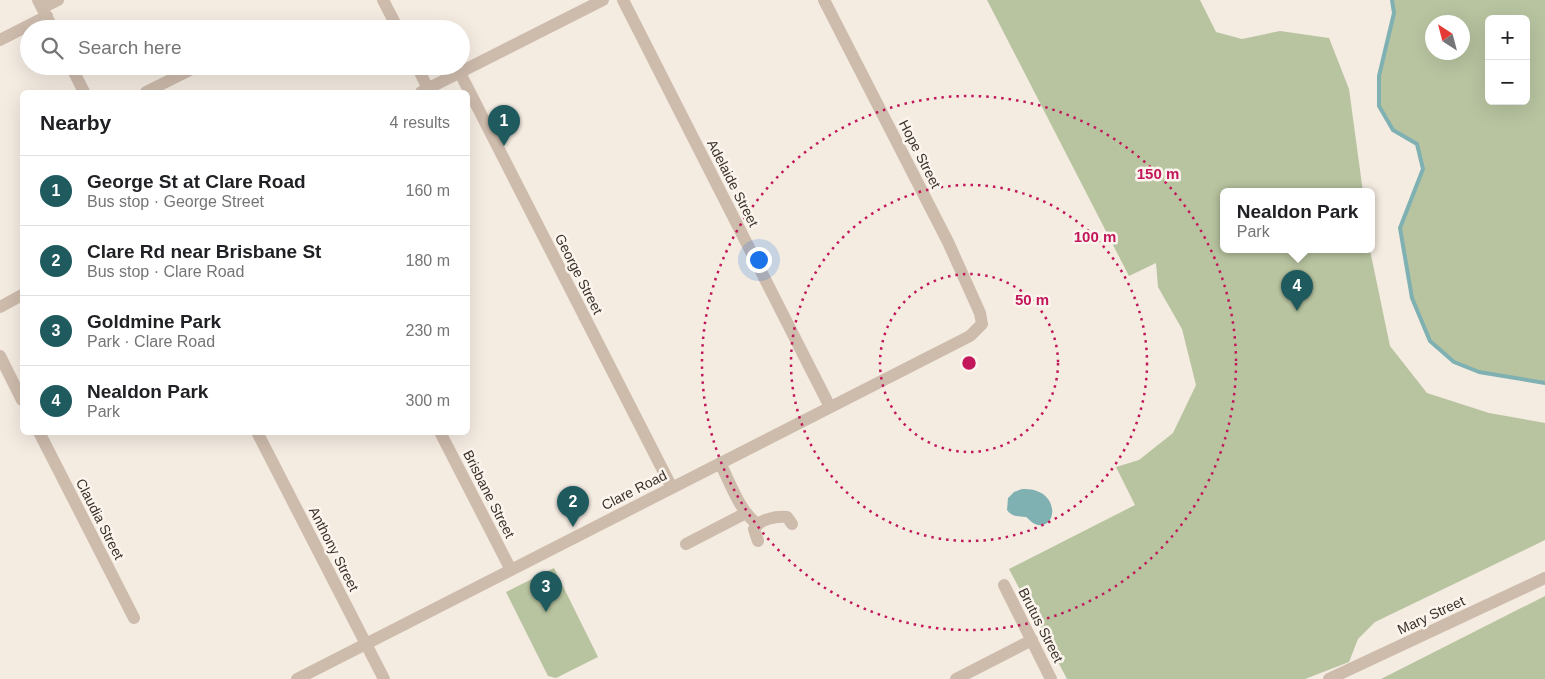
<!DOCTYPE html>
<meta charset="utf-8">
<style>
body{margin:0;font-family:Arial,sans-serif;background:#f2f2f2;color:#202124}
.controls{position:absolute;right:15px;top:15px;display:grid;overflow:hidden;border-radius:8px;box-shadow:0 5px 20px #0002}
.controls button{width:45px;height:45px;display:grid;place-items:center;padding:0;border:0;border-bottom:1px solid #e0e0e0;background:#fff;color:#202124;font:25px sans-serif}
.compass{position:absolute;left:1425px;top:15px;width:45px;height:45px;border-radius:50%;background:#fff;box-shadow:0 5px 20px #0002;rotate:324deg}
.you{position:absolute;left:758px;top:259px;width:18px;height:18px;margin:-12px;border:4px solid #fff;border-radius:50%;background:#1a73e8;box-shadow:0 0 0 8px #1a73e833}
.badge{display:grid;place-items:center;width:32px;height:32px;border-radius:50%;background:#1f5a5e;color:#fff;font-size:16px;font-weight:700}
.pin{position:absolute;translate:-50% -41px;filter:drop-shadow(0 1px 2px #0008)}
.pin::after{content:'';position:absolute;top:26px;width:18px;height:15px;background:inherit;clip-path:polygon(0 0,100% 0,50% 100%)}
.popup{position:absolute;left:1220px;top:188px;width:155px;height:65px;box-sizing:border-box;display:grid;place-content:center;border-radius:8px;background:#fff;filter:drop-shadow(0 1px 4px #0005);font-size:16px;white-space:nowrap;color:#757577}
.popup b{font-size:19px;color:#202124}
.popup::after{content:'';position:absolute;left:50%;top:100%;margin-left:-10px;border:10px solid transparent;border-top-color:#fff}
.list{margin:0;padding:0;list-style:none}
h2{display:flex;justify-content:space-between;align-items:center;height:65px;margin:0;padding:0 20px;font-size:21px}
h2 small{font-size:16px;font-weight:400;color:#757577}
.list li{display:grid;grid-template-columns:32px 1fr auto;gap:15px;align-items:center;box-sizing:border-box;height:70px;padding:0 20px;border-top:1px solid #e0e0e0}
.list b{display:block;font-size:19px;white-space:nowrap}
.list p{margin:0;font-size:16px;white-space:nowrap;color:#757577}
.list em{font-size:16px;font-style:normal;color:#757577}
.icon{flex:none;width:28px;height:28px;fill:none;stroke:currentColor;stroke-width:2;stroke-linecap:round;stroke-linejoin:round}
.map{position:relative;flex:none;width:1545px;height:679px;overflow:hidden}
.search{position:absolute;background:#fff;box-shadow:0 5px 20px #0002;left:20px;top:20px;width:450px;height:55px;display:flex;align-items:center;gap:12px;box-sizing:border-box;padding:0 18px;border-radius:28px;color:#757577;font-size:19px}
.panel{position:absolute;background:#fff;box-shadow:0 5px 20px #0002;left:20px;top:90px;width:450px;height:345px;border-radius:8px}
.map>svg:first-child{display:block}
</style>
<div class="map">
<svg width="1545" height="679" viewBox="0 0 1545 679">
<rect width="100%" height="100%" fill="#f4ebe1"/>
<path fill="#b8c4a0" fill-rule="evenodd" d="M987,0h213l16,32 26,7 38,-8 49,7 20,51 14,103h-140v58h147l20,96 37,47 62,20 56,10v117l-170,82 -17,17 -9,23 -44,17h-238l-58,-110 126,-64 -19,-38 23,-7 34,-27 23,-48 -14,-56 -24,-42 -2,-24 -27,13z
M1392,0h153v383l-66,-11 -25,-10 -24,-21 -18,-43 -12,-70 23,-58 -6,-26 -24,-14 -14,-24v-30l15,-63zM1489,19h37v82h-37zM1462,22v30h-30v-30z
M554,568l44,89 -42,21 -8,-2 -42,-84z
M1545,596v83h-164z"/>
<path fill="#7fb0b2" d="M1022,489c40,-2 36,44 13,35 -3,-1 -6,-5 -9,-7 -8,-1 -14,0 -19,-7l1,-12 6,-6z"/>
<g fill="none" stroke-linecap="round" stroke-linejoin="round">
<path stroke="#7fb0b2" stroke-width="4" d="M1392,0l2,13 -15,63v30l14,24 24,14 6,25 -23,59 12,70 18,43 24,21 25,10 66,11"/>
<path stroke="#cdbbac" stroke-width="12" d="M38,0l15,29
M383,0l15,29
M623,0l207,407
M42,8l16,-8
M0,40l47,-24
M71,66l13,26
M417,66l11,23
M460,73l212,415
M146,92l52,-26
M421,92l182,-92
M0,307l22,-12
M0,356l22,44
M39,432l95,186
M257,432l127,247
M440,432l71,138
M720,463c11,21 19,47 37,61
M758,541l-4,-12c6,-10 22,-13 33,-12l5,7
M686,544l60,-31
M1004,585l47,94
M297,679l673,-343 12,-12 -2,-11 -32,-71 -124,-242
M956,679l76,-39
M1329,679l216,-101"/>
</g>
<g fill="none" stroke="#c2185b" stroke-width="2.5" stroke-dasharray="2.5 5">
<circle cx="969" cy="363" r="89"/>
<circle cx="969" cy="363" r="178"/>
<circle cx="969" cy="363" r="267"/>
</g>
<g text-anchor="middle" stroke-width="5" stroke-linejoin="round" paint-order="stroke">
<g font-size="14" fill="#3b302b" stroke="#fbf5ee">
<text transform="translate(920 154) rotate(63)" y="5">Hope Street</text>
<text transform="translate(733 183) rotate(63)" y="5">Adelaide Street</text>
<text transform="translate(579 274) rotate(63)" y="5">George Street</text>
<text transform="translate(634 490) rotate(-27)" y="5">Clare Road</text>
<text transform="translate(489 494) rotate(63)" y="5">Brisbane Street</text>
<text transform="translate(100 519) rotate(63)" y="5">Claudia Street</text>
<text transform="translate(334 549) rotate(63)" y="5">Anthony Street</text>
<text transform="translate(1431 615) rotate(-25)" y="5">Mary Street</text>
<text transform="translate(1041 625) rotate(63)" y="5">Brutus Street</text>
</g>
</g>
<circle cx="969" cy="363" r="8" fill="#c2185b" stroke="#fbf5ee" stroke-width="2.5"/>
<g font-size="15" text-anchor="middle" font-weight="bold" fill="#c2185b" stroke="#fbf5ee" stroke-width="5" stroke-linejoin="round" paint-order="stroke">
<text x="1158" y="179">150 m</text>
<text x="1095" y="242">100 m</text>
<text x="1032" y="305">50 m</text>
</g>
</svg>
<div class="controls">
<button>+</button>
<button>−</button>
</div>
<svg class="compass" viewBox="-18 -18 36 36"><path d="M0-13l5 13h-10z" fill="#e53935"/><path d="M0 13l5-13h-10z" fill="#757577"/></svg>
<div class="you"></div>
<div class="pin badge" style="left:504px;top:146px">1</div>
<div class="pin badge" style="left:573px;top:527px">2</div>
<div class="pin badge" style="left:546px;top:612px">3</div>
<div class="pin badge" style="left:1297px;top:311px">4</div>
<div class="popup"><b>Nealdon Park</b>Park</div>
<div class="search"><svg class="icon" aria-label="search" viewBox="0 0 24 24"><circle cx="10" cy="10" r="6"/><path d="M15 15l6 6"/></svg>Search here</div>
<section class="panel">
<h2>Nearby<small>4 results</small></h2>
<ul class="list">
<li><span class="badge">1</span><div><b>George St at Clare Road</b><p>Bus stop · George Street</p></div><em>160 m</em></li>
<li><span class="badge">2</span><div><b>Clare Rd near Brisbane St</b><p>Bus stop · Clare Road</p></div><em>180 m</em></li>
<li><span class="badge">3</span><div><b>Goldmine Park</b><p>Park · Clare Road</p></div><em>230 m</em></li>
<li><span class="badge">4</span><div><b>Nealdon Park</b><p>Park</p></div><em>300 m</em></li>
</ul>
</section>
</div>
